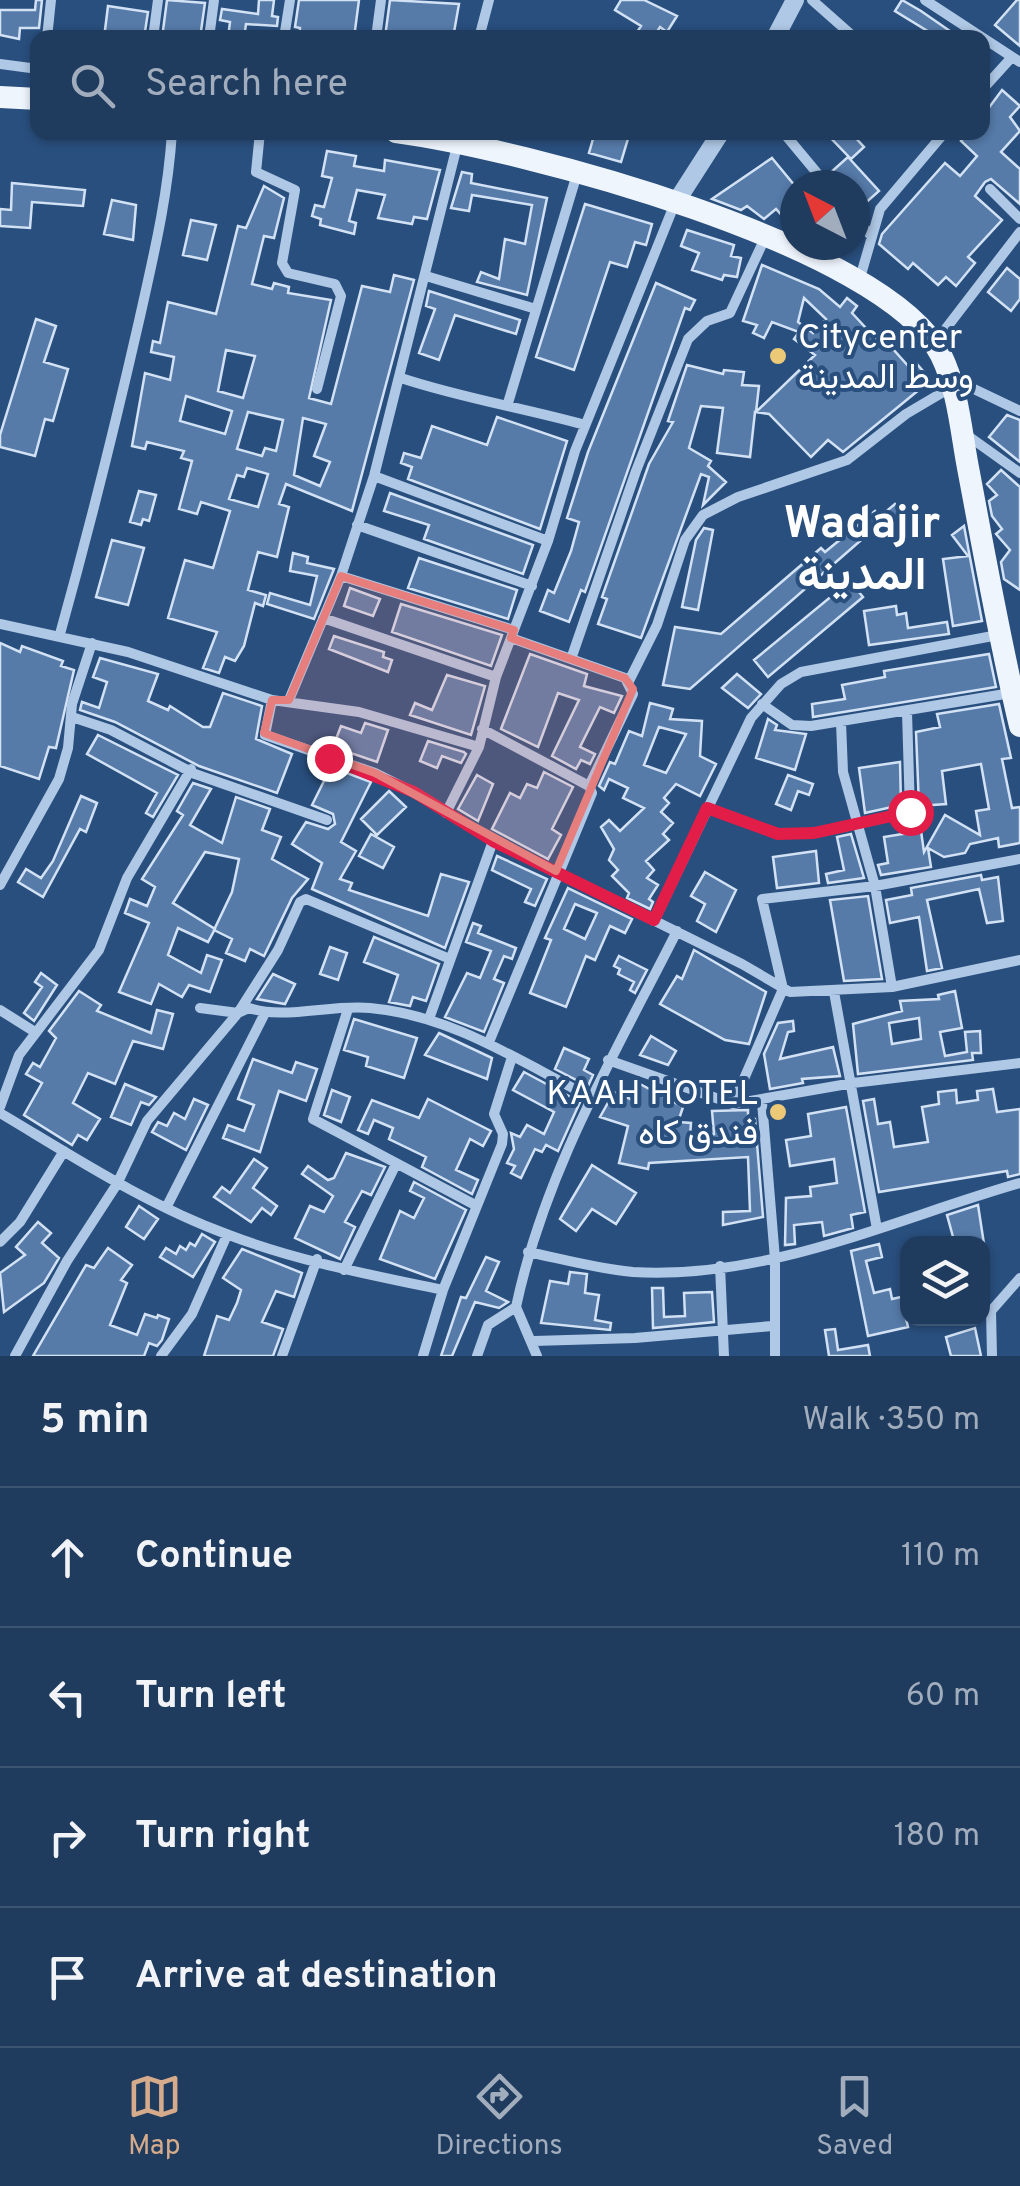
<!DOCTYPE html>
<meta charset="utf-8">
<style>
body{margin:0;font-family:Overpass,Vazirmatn,sans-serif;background:#274264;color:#f1f3f6}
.controls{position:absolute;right:30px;bottom:30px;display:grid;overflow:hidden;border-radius:20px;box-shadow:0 2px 8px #0004}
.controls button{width:90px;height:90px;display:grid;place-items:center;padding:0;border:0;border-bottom:2px solid #3c5573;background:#1f3b5e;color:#f1f3f6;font:50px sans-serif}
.compass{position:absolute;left:780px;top:170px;width:90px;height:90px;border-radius:50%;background:#1f3b5e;box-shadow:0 2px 8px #0004;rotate:318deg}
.stop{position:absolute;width:30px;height:30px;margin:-22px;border:8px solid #e11d48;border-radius:50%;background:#fff}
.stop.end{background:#e11d48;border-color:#fff;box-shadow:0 2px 10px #0008}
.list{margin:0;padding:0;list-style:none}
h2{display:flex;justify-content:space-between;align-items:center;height:130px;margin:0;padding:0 40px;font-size:42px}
h2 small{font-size:32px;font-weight:400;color:#a1adbc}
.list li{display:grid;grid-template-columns:65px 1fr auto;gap:30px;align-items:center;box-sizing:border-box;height:140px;padding:0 40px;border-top:2px solid #3c5573}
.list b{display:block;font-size:38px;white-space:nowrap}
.list em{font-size:32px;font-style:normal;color:#a1adbc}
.icon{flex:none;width:55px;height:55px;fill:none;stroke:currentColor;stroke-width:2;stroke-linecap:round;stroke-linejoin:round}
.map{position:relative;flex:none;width:1020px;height:1356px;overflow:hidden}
.search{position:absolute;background:#1f3b5e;box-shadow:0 2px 8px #0004;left:30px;right:30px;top:30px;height:110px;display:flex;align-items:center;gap:25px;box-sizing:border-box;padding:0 35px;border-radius:20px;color:#a1adbc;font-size:38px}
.sheet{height:690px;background:#1f3b5e}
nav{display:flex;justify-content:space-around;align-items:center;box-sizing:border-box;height:140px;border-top:2px solid #3c5573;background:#1f3b5e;font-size:28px;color:#a1adbc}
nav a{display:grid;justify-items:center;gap:5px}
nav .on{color:#d6ab8b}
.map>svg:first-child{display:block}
</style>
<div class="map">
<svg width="1020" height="1356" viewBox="0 0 1020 1356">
<rect width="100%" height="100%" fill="#294f7e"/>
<path fill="#567ba9" stroke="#d2e2f4" stroke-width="2.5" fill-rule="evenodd" d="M36,0h6l-3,28h-19l-1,11 -19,-4v-25h35z
M167,0l38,3 -5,35h-38z
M259,0h15l-2,16 6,1 -1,9 -31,-2 -2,14h-16l2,-16 -10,-2 2,-11 36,5z
M299,0h60l-5,38h-55l1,-10 -5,-1z
M390,0l69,4 -6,34 -68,-1z
M621,0h23l33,16 -10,16 -7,-5 -7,11h-11l-6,-4 5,-8 -26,-16z
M902,0l19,11 39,27h-21l-44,-27z
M1017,0h3v46l-25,-21z
M108,6l40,6 -4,26h-40z
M1002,90l18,16 -10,11 10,14 -19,21 19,17v35l-29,-25 -6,3 -10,14 27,24 -34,37 7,6 -19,23 -10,-9 -8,8 -25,-22 -5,6 -29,-25 3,-10 63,-71 15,13 17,-20 -16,-15 8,-9h13v-15z
M595,132h35l-9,30 -32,-9z
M825,132h25l14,15 -13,12z
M327,151l29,5 -2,10 30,5 1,-11 55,10 -13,49 -13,-2 -2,7 -34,-6 7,-23 -28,-5 -8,31 7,2 -2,11 -34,-9 1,-6 -9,-3 3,-11 9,2 8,-29 -10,-2z
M848,157l31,34 -18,16 -6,-7v-15h-19l-7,-11z
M772,158l23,28v44l-19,-21 -12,10 -17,-13 -6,4 -29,-11z
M462,172l10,2 -1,9 76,15 -20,97 -50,-13 4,-10 18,7 6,-40 20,5 7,-39 -60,-10 -3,16 -18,-3z
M12,183l73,7 -2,16 -51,-4 -2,26 -30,-2v-17l11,1z
M264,186l20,12 -10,40 -10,-2 -12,48 20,5 2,-6 15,4 -1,6 43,7 -22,98 22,6 31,-118 28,6 4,-17 20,5 -62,231 -66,-27 -7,20 10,3 -12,50 -19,-5 -10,38 18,5 -3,11 -8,-3 -11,43 -9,15 -10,-4 -6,16 -16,-5 14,-36 -49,-14 17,-58 28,8 17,-57 -29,-9 -4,12 -18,-5 13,-48 -11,-3 3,-7 -37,-9 -2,7 -13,-3 13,-73 25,7 4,-23 -23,-5 2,-11 7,2 8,-41 48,12 22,-88 8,2zM226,350l29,6 -12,42 -25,-7zM186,396l46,15 -7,23 -45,-13zM248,412l35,8 -7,31 -11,-3 -3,8 -25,-7zM303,418l23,6 -12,32 16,6 -10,24 -26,-11zM247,468l21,6 -10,33 -29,-8 8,-24 7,2z
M112,200l24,5 -3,35 -29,-6z
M585,204l67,20 -6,21 -11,-3 -8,25 -17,-5 -36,108 -38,-13z
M191,220l25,5 -9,35 -24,-5z
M687,230l47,15 -3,11 10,2 -4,19 -13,-2 -2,5 -30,-10 7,-17 -18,-7z
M762,265l57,24 21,18 7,-9 10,8 -5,7 28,30 4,-4 26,29 6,-5 15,17 -88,72 -15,-12 -17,17 -42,-43 -14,-2 -5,45 -33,-4 6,-45 -22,-2 -12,42 22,13 -3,5 18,16 -23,23 6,-28 -8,-3 -60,164 -43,-14 9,-25 -5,-2 47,-133 24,-42 -5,-1 19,-56 36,9 1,-4 20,2 -2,13 17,1 -3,26 59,-57 -21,-16 5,-7 -27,-10 -8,16 -11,-5 4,-8 -14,-4zM804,298l22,21 -13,14 -15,-11z
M1007,268l13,11v20l-9,12 -23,-19z
M656,283l39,17 -5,10 -5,-2 -100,284 -4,-2 -12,32 -29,-11 8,-21 6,3 17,-42 8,-29 -12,-4 21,-66z
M429,291l91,29 -4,14 -61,-19 -16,45 -20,-7 16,-44 -9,-3z
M36,319l20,7 -12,36 24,7 -15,52 -8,-2 -10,37 -35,-9v-12z
M1007,415l13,5v42l-31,-25z
M497,417l70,24 -27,88 -132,-50 4,-12 -11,-4 3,-10 17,5 11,-32 55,19z
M1001,470l19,17v103l-16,-11 -3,-17 9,-12 -14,-16 6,-5 -10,-13 -3,-15 8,-6 -10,-11z
M139,491l17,4 -7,26 -6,-2 -2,6 -11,-3z
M390,493l143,52 -10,29 -99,-35 5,-14 -45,-14z
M895,504l21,25 -12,10 -21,-25z
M875,511l8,10 -193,168 -27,-4 12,-58 46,7 100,-86 4,4z
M964,526l18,95 -29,5 -10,-67 25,-3 -16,-21z
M704,528l9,2 -15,80 -16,-3 14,-67z
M112,540l32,8 -16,57 -32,-8z
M293,553l15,4 -1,6 27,6 -20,50 -47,-15 3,-11 40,12 7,-29 -27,-5z
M419,558l98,32 -9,29 -100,-31z
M850,581l13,16 -95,80 -14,-17z
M350,588l30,11 -7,17 -29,-10z
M401,604l101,31 -11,31 -99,-34z
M896,606l1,9 9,-2 2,15 39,-6 2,12 -80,11 -5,-34z
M334,636l50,16 -1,5 9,3 -4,12 -59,-23z
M0,643l20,9 2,-6 41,15 -2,5 13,4 -18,78 -7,-1 -10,32 -39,-13z
M530,654l57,20 -3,12 38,10 -8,17 -14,-6 -20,40 15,7 -5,10 -9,-4 -5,9 -24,-13 27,-56 -21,-7 -20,54 -37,-18z
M989,654l7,33 -183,30 -1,-13 33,-5 -3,-14 43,-8 -1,-6z
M100,658l58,16 -10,27 20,9 2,-4 33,21h7l13,-34 39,13 -6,33 36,15 -15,39 -78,-27 -84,-44 -35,-12 2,-8 17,6 8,-26 -14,-5z
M737,674l24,20 -13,14 -26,-20z
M447,675l38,11 -14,49 -61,-20 5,-12 17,7z
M650,703l23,6 -3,10 32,2 -2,35 16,8 -16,32 -24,-12 -12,14 5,5 -8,9 12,11 -10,11 6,6 -23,21 8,9 -7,8 11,7 -9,14 4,3 -3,7 -23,-11 2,-5 -17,-17 6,-6 -9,-10 5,-11 -13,-22 8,-7 11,11 24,-23 -21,-10 5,-10 -19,-9 -5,11 -5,-4 11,-24 5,2 14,-33 13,5zM659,727l27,7 -20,39 -22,-8z
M999,704l12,54 -9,1 10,49 8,-1v36l-21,4 -1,-9 -28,6 -5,9 -21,4 -16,-9 3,19 -50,8 -3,-10 10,-2 -4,-26 37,-6 3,21 21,-37 35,20 -4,-24 13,-2 -8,-45 -39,7 4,33 -27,2 -3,-74 24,-5 -3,-13z
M768,719l9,6 -2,5 31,4 -11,36 -39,-12z
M365,723l23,7 -11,32 -44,-15 8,-21 20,7z
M98,735l80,40 -25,42 -7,-4 11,-20 -70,-39z
M428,741l36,11 2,2 -5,9 -19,-7 -5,12 -17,-7z
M900,762l1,43 -36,8 -6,-45z
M331,767l40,15 -30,60 15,9 -16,28 12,4 -3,7 79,26 13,-42 28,8 -24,66 -133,-59 10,-26 -30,-19 14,-22 22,7 7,-5 -2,-10 -21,-9z
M544,772l29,15 -21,42 9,6 -13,24 -56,-30 18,-36 10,5 7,-14 10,4z
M477,775l16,9 -15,37 -20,-12z
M788,775l25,9 -4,11 -11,-4 -7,19 -15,-6z
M193,783l18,6 -21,36 32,18 14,-46 34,12 -8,21 19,7 -9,22 36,20 -16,19 -28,58 -14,-7 -5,12 -19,-8 6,-14 -18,-9 18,-38 7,-33 -34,-7 -32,51 42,26 -7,13 -30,-14 -10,27 33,18 6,-18 15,5 -12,32 -21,-7 -7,12 -23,-13 -8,20 -32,-12 30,-69 -24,-10 5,-14 17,7 8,-19 -13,-8 41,-64 -6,-4z
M389,791l17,16 -29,28 -16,-16z
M81,796l16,7 -11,29 -6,-3 -37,68 -25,-15 8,-13 15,9 12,-17z
M371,834l23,13 -11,21 -24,-12z
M851,834l13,44 -36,5 -2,-9 18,-4 -7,-33z
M816,851l3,32 -42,5 -4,-31z
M497,856l50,23 -12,27 -10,-4 6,-13 -39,-19z
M705,872l31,18 -20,42 -19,-11 8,-17 -14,-8z
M981,875l1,5 16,-3 5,44 -16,2 -8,-34 -52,11 15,68 -15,3 -8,-54 -29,6 -4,-23 26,-5 -1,-7z
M568,888l64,31 -7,14 -15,-7 -15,34 -9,-4 -20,51 -36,-14 21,-53 -6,-2zM575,904l22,9 -12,26 -21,-10z
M868,896l14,83 -38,2 -14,-81z
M473,923l8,3 -3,7 38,15 -4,11 -8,-3 -10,23 10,4 -20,49 -39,-15 22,-44 13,5 11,-27 -25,-9z
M374,937l65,27 -13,37 -13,-4 -3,9 -21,-4 9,-27 -34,-13z
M330,947l17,6 -9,27 -18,-6z
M694,950l72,42 -17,52 -24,-4 -65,-36 17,-28 5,3z
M619,956l28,14 -12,23 -5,-3 4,-8 -16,-8 2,-5 -6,-3z
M41,973l16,12 -23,36 -10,-8 18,-26 -7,-5z
M273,974l22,10 -10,20 -28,-5z
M79,991l22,14 -4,6 54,22 6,-23 16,4 -10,35 -30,-8 -18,43 -27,-11 -15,30 27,16 -13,21 -9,-5 -6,10 -48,-30 18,-32 -16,-9 7,-11 7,4 16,-29 -7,-7z
M955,991l7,37 -22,4 5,24 22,-4 -2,-20 15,-1 1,22h-9l1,7 -115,14 -5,-50 49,-13 -2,-10 39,-2 -1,-4zM919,1018l2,21 -29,5 -3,-21z
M354,1019l63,19 -13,40 -38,-12 2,-9 -24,-7z
M793,1021l1,10 -6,1 -8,27 53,-12 7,29 -38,3 1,4 -33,6 -6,-35 14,-31z
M439,1033l53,25 -5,21 -62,-24z
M651,1036l25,15 -8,14 -28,-10z
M564,1048l25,11 -5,11 9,5 -5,11 -33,-17z
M253,1059l39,14 4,-11 21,7 -11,32 -27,-10 -19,61 -37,-14 5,-13 16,6 10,-26 -16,-6z
M524,1072l56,30 -22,49 -12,-6 -4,7 -7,-3 -14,29 -10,-5 4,-7 -8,-3 7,-14 -3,-16 9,4 7,-12 17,9 10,-22 -41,-22z
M125,1084l31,13 -7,8 -8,-3 -10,23 -20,-8z
M640,1084l43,23 -5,15 13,1 -1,13 24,-2 -2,-23 36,-1v9h7l8,98 -40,8v-13l27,-1 -2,-54 -99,6 -1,6 -29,-6 9,-37 -28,-9 14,-25 19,8z
M993,1089l4,23 23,-3v65l-12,3 -1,-6 -128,21 -16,-91 11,-2 4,25 12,-2 4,25 34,-5 -6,-35 17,-3 -1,-12 18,-2 1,13 21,-3 -1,-9z
M332,1090l18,7 -9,25 -17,-7z
M194,1099l14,6 -22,45 -34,-18 6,-10 9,4 7,-13 11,6z
M428,1099l63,32 -8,15 -13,-7 -14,31 22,10 -6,14 -50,-27 4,-10 -37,-18 4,-11 -19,-8 -6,14 -10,-4 14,-30 47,18z
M846,1107l19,105 -14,3 2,13 -29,8 -2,-14 -28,3 1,19 -10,1 1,-47 25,-2 -1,-9 27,-4 -3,-24 -44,7 -4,-26 25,-4 -3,-22z
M346,1153l39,14 -14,28 -9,-4 -17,31 10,5 -15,32 -45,-21 15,-32 14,6 9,-16 -31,-22 6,-8 20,14 6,-2z
M254,1159l13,9 -14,20 24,18 -6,9 -9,-7 -11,14 -37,-25 8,-10 8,6z
M592,1165l44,28 -20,31 -24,-15 -16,22 -16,-12z
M414,1182l52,28 -31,69 -55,-20 20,-48 14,7 10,-20 -14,-7z
M978,1205l6,39h-29l-8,-29z
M139,1206l19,13 -14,20 -18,-12z
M38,1222l13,11 -9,10 17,15 -15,25 -40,29 -4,-39 25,-18 -9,-8z
M202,1234l13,8 -22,35 -33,-20 6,-9 10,6 4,-8 6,4 4,-7 5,3z
M879,1244l3,13 -16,4 8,32 16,-4 2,10 9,-2 7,30 -40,9 -17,-85z
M108,1248l24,17 -11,15 6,3 -17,42 27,10 8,-21 12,4 1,-3 11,4 -7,21 -5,6 -8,-3 -5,13h-111l53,-91 8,3z
M242,1249l60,24 -8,24 -18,-6 -14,31 21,7 -10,27h-69l13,-40 12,4 8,-17 4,-13 -18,-12z
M486,1257l13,5 -13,29 22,11 -9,6 -24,-6 -23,54h-11l20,-59 5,1z
M570,1272l17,2 -2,19 14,2 -4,25 16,3 -1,7 -69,-7 9,-42 18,3z
M652,1288h11l1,29 21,-1 -1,-23 28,-1 2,30 -61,6z
M975,1328l6,28h-30l-5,-19z
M835,1329l3,21 30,-5 2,11h-41l-4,-26z"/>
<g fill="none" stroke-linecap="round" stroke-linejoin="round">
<path stroke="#afc8e5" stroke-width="10" d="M812,0l43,38
M925,0l95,62
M47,38l4,-38
M153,38l5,-38
M209,38l5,-38
M284,38l6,-38
M376,38l5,-38
M479,38l10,-38
M0,64l38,5
M982,90l30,-33
M260,132l-4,40 39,18 -13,73 6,10 47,11 6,12 -24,93
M783,132l44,53
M990,189l30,30
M855,217l17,20
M426,276l110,33
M860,278l20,-69 65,-77
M934,344l86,-112
M401,378c60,20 123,30 184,47
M953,379l67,32
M508,403l69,-229
M964,433l56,40
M374,476l174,65
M357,525l175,61
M341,576l173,54
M323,618l173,59
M0,624l128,28 144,48 87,12 120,35
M60,634c29,-104 55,-208 79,-313 14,-63 29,-124 33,-189
M571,659l65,-188 52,-132 19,-18 23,-8 35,-75
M629,681l28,-56 28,-85 18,-25 35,-18 109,-37 59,-46 44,-26
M272,700l-7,35 110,38 40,20 78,48 249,123 48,28 102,-5 128,-27
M289,700l52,-124 33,-100 84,-334
M762,704l30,21 19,1 200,-33
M72,717l39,13 84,44 132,46
M841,722l2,50 32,114 17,101
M482,729l107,57
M707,808l72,26 36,-1 95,-21 -3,-100
M446,813l33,-66 17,-70 52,-136 27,-90 100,-248
M0,885l59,-106 9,-31 4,-44 20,-61
M654,921l97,-203 30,-34 20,-12 197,-37
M834,992l43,237
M200,1008l38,5 11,-5c36,12 82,-4 121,0 81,7 149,53 220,89
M348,1009l-35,110 164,87
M0,1010l35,22
M429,1019l64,-178
M489,1042l103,-249 -3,-7 44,-92 -8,-16 -114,-40
M608,1060l125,44 120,-21 167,-20
M762,1102l13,157v97
M733,1104l50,-115 -21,-90 113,-13 145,-27
M0,1107l19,-52 80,-105 28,-72 64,-109
M0,1113c74,44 147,92 229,122 68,26 142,40 214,55
M166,1208l99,-195
M0,1242l20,-20 44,-71
M528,1252c34,7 70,17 105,20 135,8 261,-53 387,-89
M720,1266l4,90
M344,1270l52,-106
M516,1307l21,49
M534,1341l101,-3 137,-12
M15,1356l52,-95 50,-77 30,-63 91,-108 40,-63 22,-48 6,-3 144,60
M161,1356l31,-42 35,-79
M282,1356l35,-97
M423,1356l20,-66 59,-146 1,-10 -9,-20 18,-57
M477,1356l11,-31 28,-18c29,-137 99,-253 161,-376
M992,1356l-1,-45 29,-33"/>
<path stroke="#afc8e5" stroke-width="18" d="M775,38l20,-38
M676,202l45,-70"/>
<path stroke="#eff5fd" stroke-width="22" d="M0,97l38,2
M396,132c121,16 489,112 545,223 18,37 20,78 28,118 16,85 31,169 51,253"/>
</g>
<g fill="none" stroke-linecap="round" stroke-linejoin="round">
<path stroke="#e11d48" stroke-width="12" d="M329,758l85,34 79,49 161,79 53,-112 71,26 36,-1 96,-21"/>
</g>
<path fill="#e67e7e" fill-opacity="0.2" stroke="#e67e7e" stroke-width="8" stroke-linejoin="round" d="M341,576l173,54 -3,8 114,40 8,11 -77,182 -181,-98 -111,-40 8,-33h17z"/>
<g fill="#ecc977" stroke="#294f7e" stroke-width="4">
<circle cx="778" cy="356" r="10"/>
<circle cx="778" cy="1112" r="10"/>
</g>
<g text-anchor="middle" stroke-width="8" stroke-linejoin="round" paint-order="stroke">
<g font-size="35" fill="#fff" stroke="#294f7e" text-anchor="start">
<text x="798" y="348">Citycenter<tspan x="798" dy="40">وسط المدينة</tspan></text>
<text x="758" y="1104" text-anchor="end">KAAH HOTEL<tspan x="758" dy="40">فندق كاه</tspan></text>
</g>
<g font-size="45" font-weight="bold" fill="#fff" stroke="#294f7e">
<text x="862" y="537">Wadajir<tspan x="862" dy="52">المدينة</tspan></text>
</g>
</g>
</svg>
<div class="controls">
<button><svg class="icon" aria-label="layers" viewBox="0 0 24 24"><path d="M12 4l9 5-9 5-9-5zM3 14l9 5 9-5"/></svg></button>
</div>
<svg class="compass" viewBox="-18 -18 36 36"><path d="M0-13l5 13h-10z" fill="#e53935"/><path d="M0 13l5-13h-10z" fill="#a1adbc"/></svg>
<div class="stop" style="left:910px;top:812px"></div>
<div class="stop end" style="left:329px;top:758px"></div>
<div class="search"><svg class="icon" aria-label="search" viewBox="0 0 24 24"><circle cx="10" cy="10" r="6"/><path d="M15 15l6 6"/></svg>Search here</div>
</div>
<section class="sheet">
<h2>5 min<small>Walk · 350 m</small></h2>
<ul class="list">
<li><svg class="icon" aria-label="ahead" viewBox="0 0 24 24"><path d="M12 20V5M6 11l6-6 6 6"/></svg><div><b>Continue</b></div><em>110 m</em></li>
<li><svg class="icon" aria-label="left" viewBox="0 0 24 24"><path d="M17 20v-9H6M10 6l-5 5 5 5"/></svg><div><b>Turn left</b></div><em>60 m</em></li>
<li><svg class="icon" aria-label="right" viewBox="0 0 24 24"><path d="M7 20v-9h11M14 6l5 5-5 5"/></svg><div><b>Turn right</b></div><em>180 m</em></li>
<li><svg class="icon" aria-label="arrive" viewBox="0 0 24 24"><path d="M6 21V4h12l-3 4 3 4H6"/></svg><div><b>Arrive at destination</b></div></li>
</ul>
</section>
<nav>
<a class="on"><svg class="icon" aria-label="map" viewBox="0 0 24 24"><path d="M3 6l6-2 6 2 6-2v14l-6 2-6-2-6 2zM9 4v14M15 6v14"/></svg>Map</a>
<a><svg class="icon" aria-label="directions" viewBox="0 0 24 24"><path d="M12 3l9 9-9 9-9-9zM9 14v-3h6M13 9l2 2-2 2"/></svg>Directions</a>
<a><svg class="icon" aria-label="saved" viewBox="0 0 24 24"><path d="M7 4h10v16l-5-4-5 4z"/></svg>Saved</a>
</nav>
